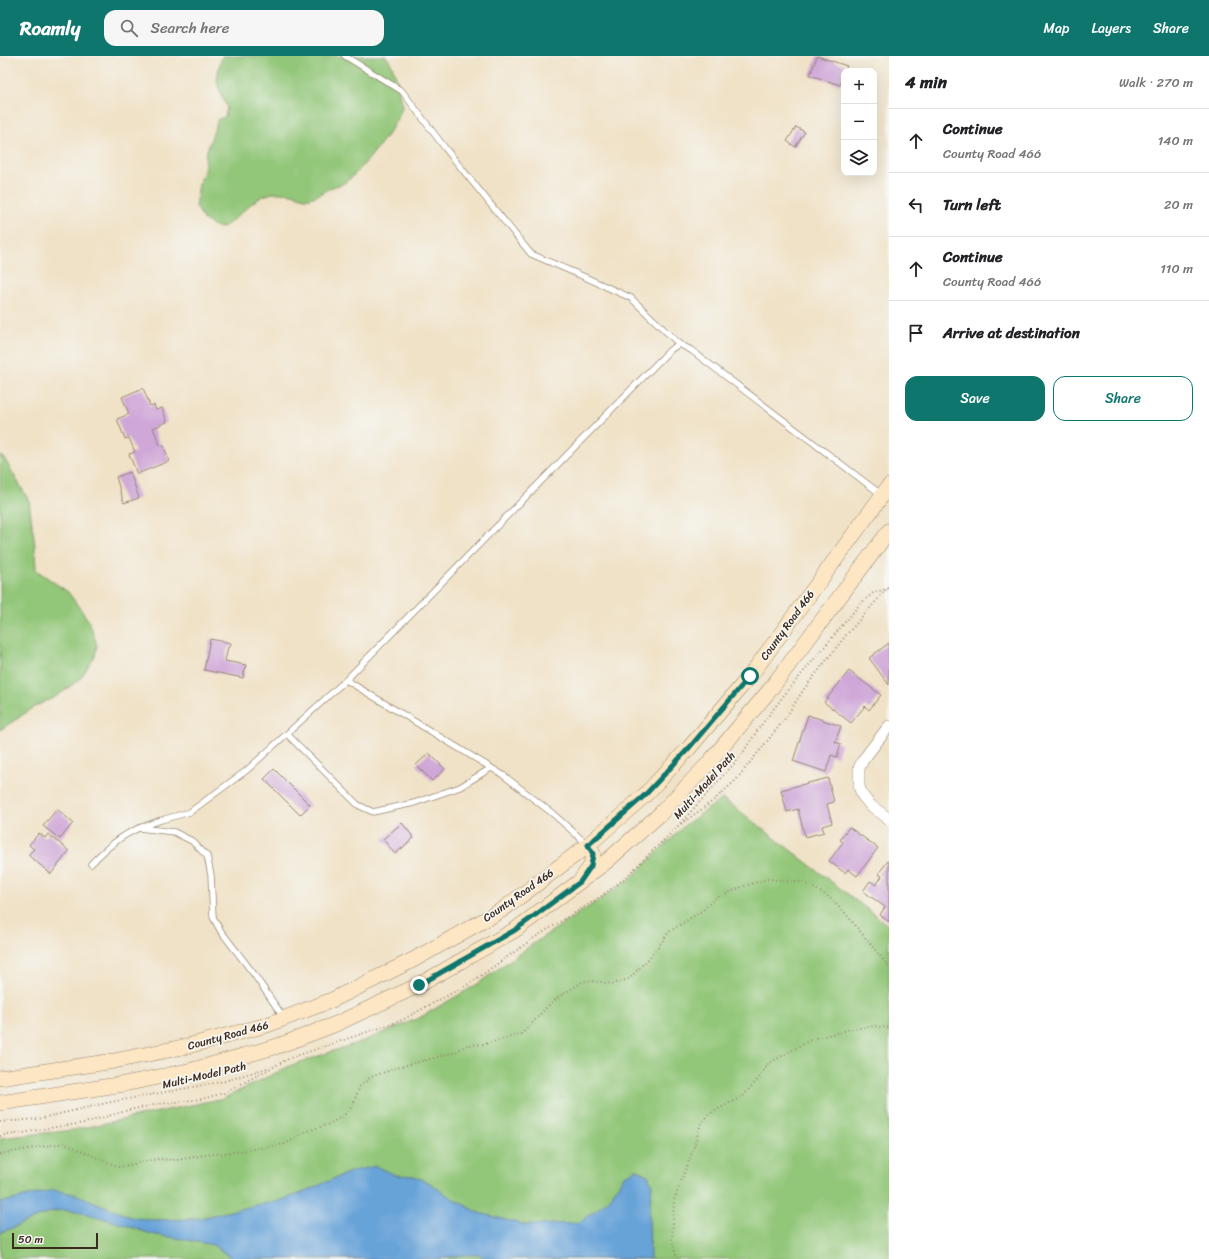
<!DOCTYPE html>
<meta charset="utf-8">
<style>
body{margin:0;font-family:Sriracha,sans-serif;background:#f6f6f6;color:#202124}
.controls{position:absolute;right:12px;top:12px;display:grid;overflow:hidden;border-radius:8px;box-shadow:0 4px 16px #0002}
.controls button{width:36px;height:36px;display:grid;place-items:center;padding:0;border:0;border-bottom:1px solid #e0e0e0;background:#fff;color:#202124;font:20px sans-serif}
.scale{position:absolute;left:12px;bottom:10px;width:86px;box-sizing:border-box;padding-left:4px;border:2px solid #3b2a1e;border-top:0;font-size:11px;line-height:14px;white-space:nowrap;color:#3b2a1e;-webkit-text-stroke:3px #f6f6f2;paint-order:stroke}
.stop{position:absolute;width:12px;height:12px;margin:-9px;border:3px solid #0f766e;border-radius:50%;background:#fff}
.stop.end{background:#0f766e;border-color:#fff;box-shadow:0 1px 4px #0008}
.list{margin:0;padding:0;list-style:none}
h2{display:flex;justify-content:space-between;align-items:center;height:52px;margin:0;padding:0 16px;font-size:17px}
h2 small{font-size:13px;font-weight:400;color:#757577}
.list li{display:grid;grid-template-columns:26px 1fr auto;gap:12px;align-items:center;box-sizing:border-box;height:64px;padding:0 16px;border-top:1px solid #e0e0e0}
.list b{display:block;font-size:15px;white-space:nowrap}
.list p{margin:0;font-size:13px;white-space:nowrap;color:#757577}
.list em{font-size:13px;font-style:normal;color:#757577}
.actions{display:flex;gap:8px;padding:12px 16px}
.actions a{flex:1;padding:9px 0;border:1px solid #0f766e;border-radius:12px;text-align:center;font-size:14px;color:#0f766e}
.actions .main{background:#0f766e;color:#fff}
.icon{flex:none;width:22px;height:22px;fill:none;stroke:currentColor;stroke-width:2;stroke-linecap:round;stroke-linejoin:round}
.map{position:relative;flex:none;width:889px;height:1203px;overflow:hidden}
header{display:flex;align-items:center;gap:24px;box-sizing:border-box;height:56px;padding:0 20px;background:#0f766e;color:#fff}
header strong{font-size:19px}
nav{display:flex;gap:22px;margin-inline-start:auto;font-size:14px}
.search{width:280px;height:36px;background:#f6f6f6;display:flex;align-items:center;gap:10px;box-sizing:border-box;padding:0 14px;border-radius:12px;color:#757577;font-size:15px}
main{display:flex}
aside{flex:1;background:#fff}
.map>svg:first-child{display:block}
</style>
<header>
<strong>Roamly</strong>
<div class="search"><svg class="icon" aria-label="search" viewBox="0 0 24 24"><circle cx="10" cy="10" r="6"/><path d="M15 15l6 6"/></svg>Search here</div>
<nav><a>Map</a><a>Layers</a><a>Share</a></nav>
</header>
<main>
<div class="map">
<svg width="889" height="1203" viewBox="0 0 889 1203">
<rect width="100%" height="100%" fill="#f6f6f2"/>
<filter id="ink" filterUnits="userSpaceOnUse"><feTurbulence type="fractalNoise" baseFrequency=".025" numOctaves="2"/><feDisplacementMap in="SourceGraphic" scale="8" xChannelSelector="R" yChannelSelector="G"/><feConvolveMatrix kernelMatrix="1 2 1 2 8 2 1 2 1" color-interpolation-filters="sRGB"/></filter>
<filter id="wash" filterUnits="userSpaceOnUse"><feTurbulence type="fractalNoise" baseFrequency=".012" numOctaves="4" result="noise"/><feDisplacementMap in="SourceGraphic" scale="16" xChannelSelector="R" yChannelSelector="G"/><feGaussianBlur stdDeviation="0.9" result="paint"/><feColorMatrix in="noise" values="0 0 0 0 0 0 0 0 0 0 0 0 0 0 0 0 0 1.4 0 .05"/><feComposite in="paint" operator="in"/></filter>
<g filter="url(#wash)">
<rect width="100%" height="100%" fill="#f0e2c7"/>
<path fill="#92c678" stroke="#66784b" d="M222,0h164c10,13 11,26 14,42 1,4 3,8 1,12 -4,16 -41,62 -55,72 -3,2 -7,3 -11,4 -8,3 -16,10 -25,12 -5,1 -9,-1 -14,-3 -8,-2 -20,-3 -27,-1 -18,5 -31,25 -47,34l-8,-2 -11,-7 -7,-13 3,-22 5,-13 2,-18 12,-34 7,-2 2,-10 -5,-10 -5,-15 2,-15z
M0,399l4,3 25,43 6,45 1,24 32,22 21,29 8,24 -2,11 -15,23 -23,17 -21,10 -36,24z
M722,743l11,7 156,120v333h-889v-121l73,-8 151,-32 68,-33 71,-24 56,-23 57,-33 55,-40 98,-65 56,-55z"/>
<path fill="#68a3d8" stroke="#52667b" d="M376,1110l19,9 19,1 16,7 15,11 34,19 47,12 52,-2 18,-13 12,-10 17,-25 12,-6 11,6 4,10 -3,28 1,46h-158l-15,-4h-14l-27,4h-203l-20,-14 -31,-6 -31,-5 -29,-10 -34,-10 -25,-4 -13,2 -50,21v-30l53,-13 22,4 56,23 19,3 46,-1 61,-14 22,-4 23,-8 31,-14 20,-8z"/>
<g id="blocks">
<path fill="#cfa7d8" d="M817,0l30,10 -2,5h-1v4l-4,10 -30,-10z
M796,71l9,5 -10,15 -8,-6z
M143,332l7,18 4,-1 2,5 6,-2 5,14 -14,6 7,17 3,-1 6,17 -32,13 -8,-20 6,-2 -6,-14 -4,1 -8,-20 12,-5 -7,-17z
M130,416l9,26 -15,5 -8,-26z
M210,583l21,4 -1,4h-2l-3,14 21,4 -3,13 -39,-8z
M889,587v42l-20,-27z
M849,615l32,24 -12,15 -4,-4 -14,17 -27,-21z
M808,659l33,11 -6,16 6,2 -4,13 -6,-2 -5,17 -33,-11z
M429,697l16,16 -13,12 -16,-16z
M274,713l36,36 -10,10 -36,-36z
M828,722l6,24 -7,2 5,19 -10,3 2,6 -19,5 -7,-28 -11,3 -6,-22z
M57,753l16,14 -13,16 -17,-13z
M402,767l12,15 -19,16 -12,-15z
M849,771l29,21 -21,28 -9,-7 -3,4 -16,-12 14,-19 -3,-2z
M39,777l6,5 3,-4 21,17 -18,23 -23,-19 6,-6 -5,-4z
M888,805l1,1v60l-9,-7 5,-8 -22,-16 7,-10 6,4 6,-9 -4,-2z"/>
</g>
</g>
<g filter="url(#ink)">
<use href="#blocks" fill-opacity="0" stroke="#968672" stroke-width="1"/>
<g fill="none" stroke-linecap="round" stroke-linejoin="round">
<g stroke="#968672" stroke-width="7">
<path id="service" d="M345,0l57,35 43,57 86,106 56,24 44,20 48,46
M346,624l157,95 49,38 36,32
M287,678l71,71 15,7 41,-9 46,-16 31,-19
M91,808c14,-15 29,-28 48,-36
M284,962l-31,-45 -33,-43 -7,-13 -2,-42 -4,-19 -15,-15 -18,-9 -35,-4 22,-8 29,-8 57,-42 99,-90 324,-330 9,-6 12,6 191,145"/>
</g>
<g stroke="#968672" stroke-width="12">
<path id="minor" d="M889,670l-26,34 -4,8v18l3,9 8,10 19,14"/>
</g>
<g stroke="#968672" stroke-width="16">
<path id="secondary" d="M583,821l8,-11 2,-12 -5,-9
M0,1022l114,-17 74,-15 79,-21 65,-25 81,-40 89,-50 86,-65 57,-50 44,-47 61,-72 139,-190
M0,1047l124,-19 69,-14 85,-24 58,-22 83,-39 96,-55 92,-69 52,-46 48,-50 62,-74 120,-160"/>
</g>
<path stroke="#968672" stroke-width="2" stroke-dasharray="1 3" stroke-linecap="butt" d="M681,768l32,-23 23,-21 48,-60 20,-31 43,-55 39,-44
M0,1066l38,-3 68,-16 119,-22 45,-14
M0,1080l23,-3 26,-5 35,-5 45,-13 30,-6 43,-5 22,-6 66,-35 110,-37 69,-37 65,-46 68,-42 22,-17 54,-53 62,-69 19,-29 26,-34 75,-90 13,-11 16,-5
M0,1098l63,-11 56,24 38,-8 20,1 28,-5 29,-3 51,-8 20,-12 24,-8 14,-8 9,-9 8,-21 11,-9 25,-9 60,-16 11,-7 18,-1 37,-10 27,-29 11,-9 24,-15 16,1 13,2 16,-5 23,-24 17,-23 34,-22 11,-11 30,-13 24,-7 35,3 26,15 17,17 43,53
M677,1203l-5,-20 2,-39 19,-50 8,-27 8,-9 34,-18 17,-19 8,-13 42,-24 41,-11 23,-3 15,2"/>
<use href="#service" stroke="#fff" stroke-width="5.5"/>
<use href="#minor" stroke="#fff" stroke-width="11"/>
<use href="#secondary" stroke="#fce6c4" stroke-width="15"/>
</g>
</g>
<g fill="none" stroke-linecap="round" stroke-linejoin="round" filter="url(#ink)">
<path stroke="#0f766e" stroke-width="5" d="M419,929l96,-55 65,-48 11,-16 2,-12 -5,-9 57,-50 44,-47 61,-72"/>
</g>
<g text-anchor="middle" stroke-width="3.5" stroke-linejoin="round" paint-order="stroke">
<g font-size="11" fill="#3b2a1e" stroke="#f6f6f2">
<text transform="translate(787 569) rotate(-54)" y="4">County Road 466</text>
<text transform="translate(704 729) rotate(-48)" y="4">Multi-Model Path</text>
<text transform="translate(518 839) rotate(-35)" y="4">County Road 466</text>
<text transform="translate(228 979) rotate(-15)" y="4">County Road 466</text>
<text transform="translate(204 1019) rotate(-13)" y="4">Multi-Model Path</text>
</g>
</g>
</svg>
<div class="controls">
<button>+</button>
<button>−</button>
<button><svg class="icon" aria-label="layers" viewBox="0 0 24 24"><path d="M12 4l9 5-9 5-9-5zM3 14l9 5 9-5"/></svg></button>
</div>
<div class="scale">50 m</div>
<div class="stop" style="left:750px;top:620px"></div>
<div class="stop end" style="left:419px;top:929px"></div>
</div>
<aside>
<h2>4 min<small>Walk · 270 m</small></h2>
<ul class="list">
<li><svg class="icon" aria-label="ahead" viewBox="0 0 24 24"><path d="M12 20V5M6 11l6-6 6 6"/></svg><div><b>Continue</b><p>County Road 466</p></div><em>140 m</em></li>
<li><svg class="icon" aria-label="left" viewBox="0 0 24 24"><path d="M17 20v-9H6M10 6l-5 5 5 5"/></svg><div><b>Turn left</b></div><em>20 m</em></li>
<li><svg class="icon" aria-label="ahead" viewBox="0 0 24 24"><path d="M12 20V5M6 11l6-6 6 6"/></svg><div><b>Continue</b><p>County Road 466</p></div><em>110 m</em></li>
<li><svg class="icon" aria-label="arrive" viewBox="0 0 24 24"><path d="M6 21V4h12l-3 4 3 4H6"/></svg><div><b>Arrive at destination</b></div></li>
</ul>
<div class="actions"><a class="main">Save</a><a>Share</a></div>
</aside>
</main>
